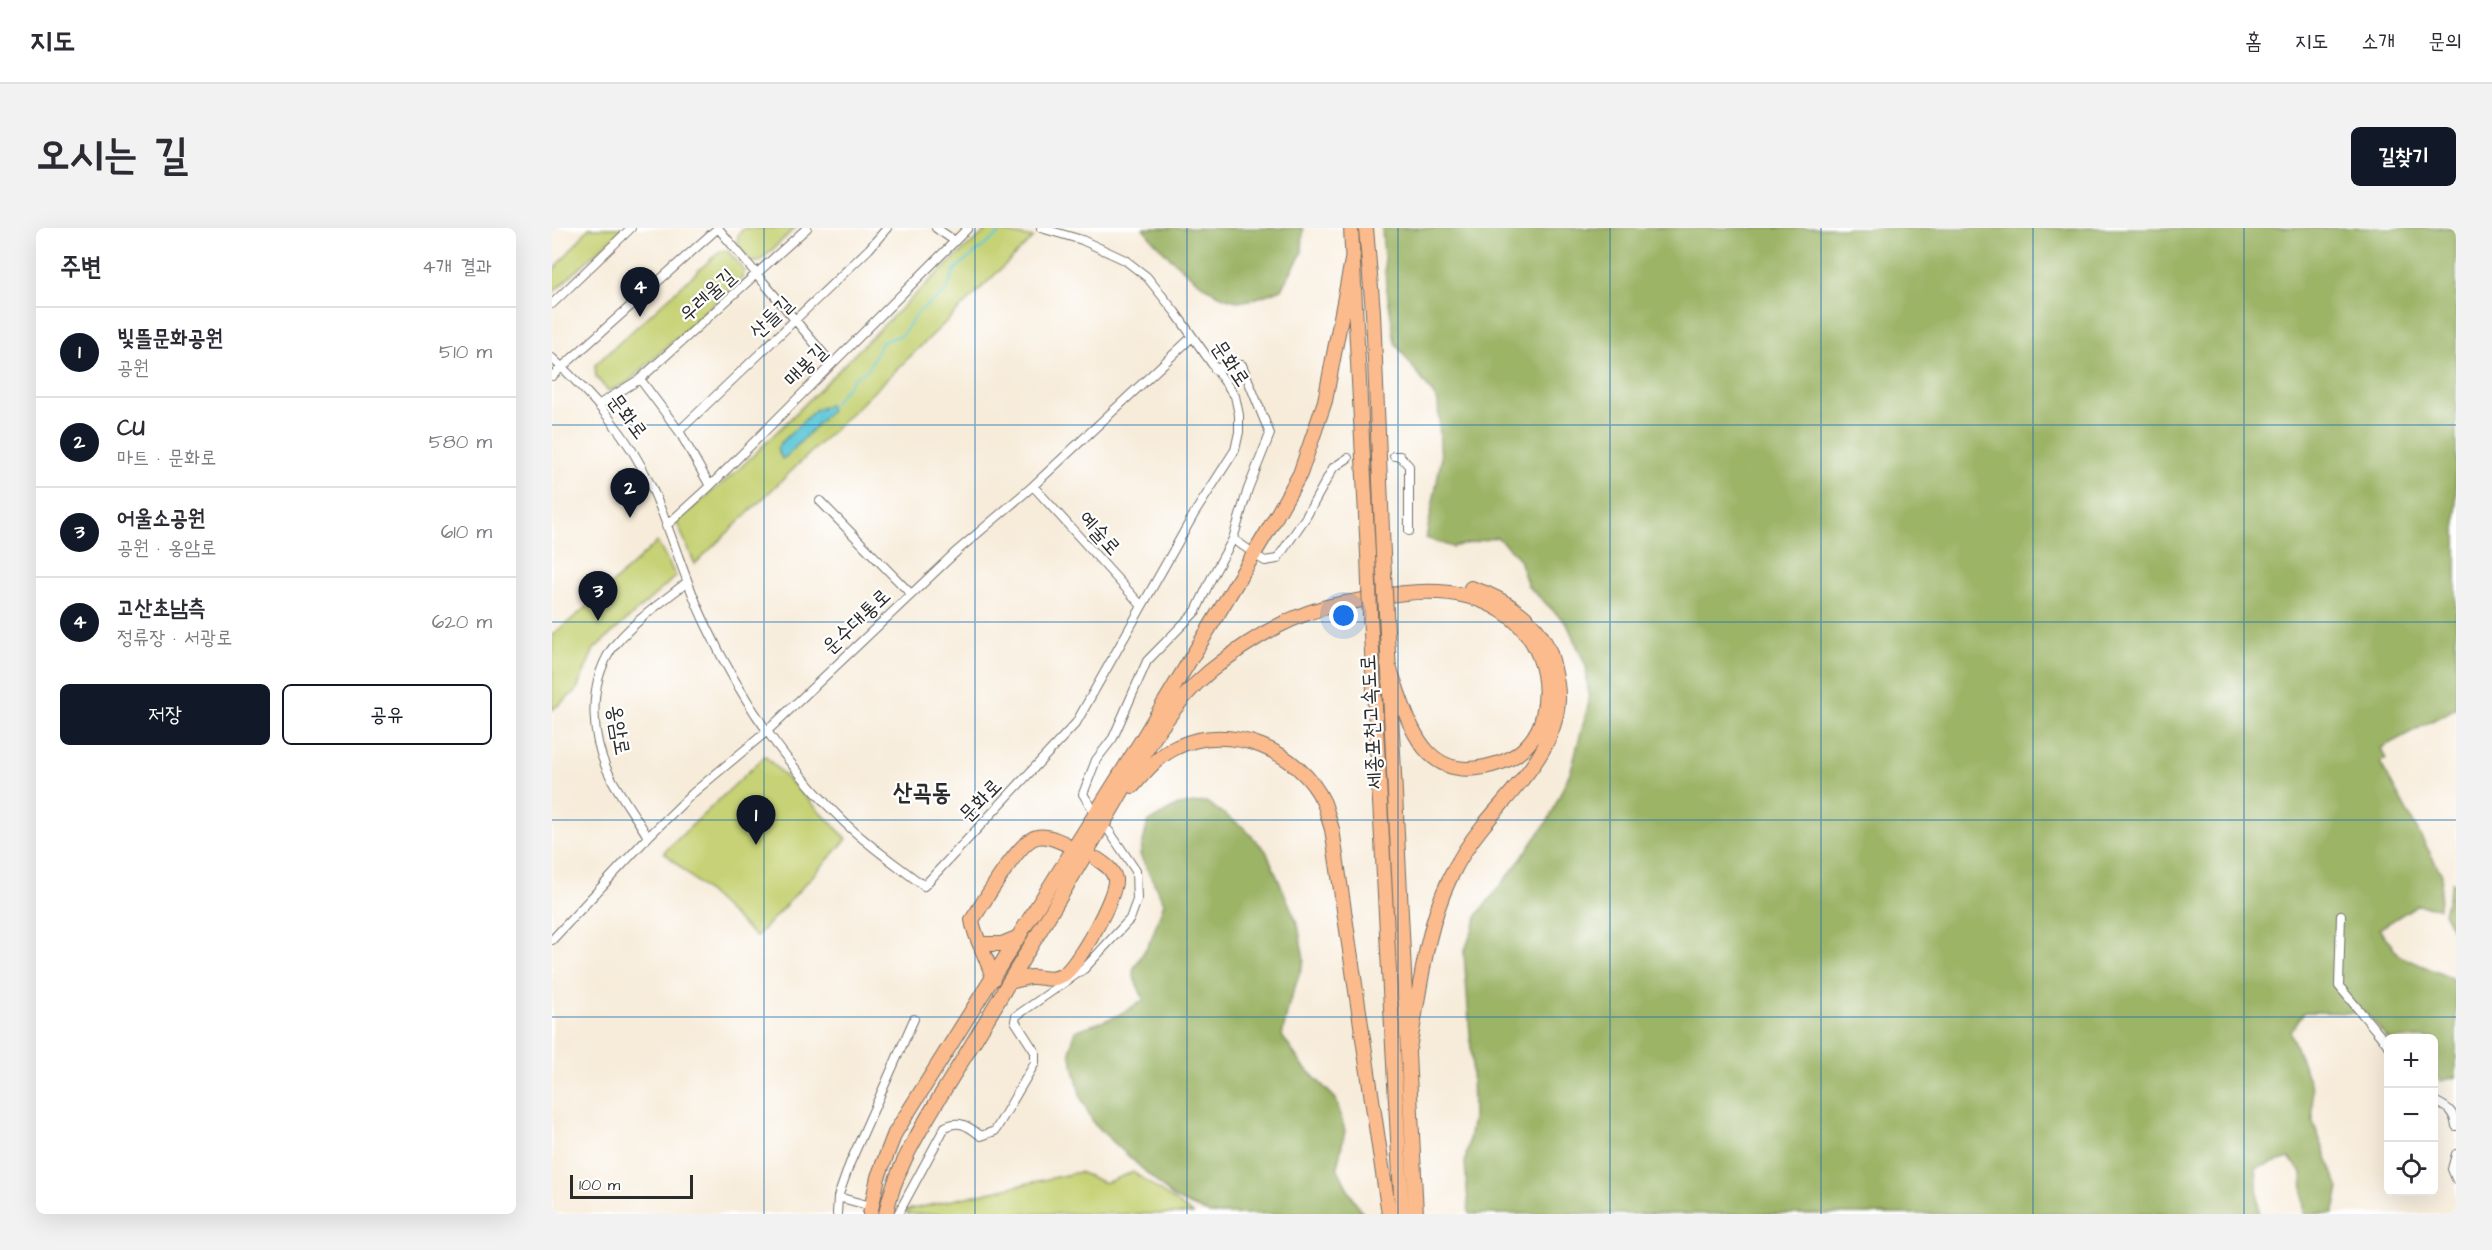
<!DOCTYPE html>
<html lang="ko">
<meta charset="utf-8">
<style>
body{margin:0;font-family:"Architects Daughter","Poor Story",sans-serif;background:#f2f2f3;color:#2b2b33}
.controls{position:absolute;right:18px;bottom:18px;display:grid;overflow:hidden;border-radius:9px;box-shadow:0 6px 24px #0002}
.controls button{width:54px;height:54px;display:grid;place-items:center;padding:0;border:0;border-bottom:2px solid #e1e1e2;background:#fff;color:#2b2b33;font:30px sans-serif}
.scale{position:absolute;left:18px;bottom:15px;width:123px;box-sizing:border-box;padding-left:6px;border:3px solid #2b2b2b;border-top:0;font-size:16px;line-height:21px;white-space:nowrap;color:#2b2b2b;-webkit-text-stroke:4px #fff;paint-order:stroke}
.you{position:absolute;left:792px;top:388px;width:21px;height:21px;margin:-15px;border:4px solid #fff;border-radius:50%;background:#1a73e8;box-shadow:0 0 0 9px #1a73e833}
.badge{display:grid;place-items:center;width:39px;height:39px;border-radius:50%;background:#111827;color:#fff;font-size:20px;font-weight:700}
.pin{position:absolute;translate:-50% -50px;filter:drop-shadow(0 2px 3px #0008)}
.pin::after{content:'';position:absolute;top:32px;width:21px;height:18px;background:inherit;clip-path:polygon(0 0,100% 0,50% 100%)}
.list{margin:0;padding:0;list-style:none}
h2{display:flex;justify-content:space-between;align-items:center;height:78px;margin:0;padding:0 24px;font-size:26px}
h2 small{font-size:20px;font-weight:400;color:#7c7c81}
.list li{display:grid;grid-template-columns:39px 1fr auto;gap:18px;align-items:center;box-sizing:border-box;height:90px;padding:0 24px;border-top:2px solid #e1e1e2}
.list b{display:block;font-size:22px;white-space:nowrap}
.list p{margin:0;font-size:20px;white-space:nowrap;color:#7c7c81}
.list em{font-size:20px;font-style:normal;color:#7c7c81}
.actions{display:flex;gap:12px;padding:18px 24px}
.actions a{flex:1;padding:14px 0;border:2px solid #111827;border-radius:9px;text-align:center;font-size:21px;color:#111827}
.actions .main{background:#111827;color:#fff}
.icon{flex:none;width:33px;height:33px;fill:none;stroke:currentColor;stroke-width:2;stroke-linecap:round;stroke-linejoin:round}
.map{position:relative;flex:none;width:1904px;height:986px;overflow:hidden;border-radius:9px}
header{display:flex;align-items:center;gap:36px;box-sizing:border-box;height:84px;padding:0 30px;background:#fff;border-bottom:2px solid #e1e1e2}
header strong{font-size:28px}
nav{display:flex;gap:33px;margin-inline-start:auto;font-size:21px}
.intro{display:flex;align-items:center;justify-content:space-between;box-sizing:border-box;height:144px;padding:0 36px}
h1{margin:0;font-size:42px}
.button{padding:15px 27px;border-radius:9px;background:#111827;color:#fff;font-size:21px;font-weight:700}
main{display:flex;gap:36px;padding:0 36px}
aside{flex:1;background:#fff;border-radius:9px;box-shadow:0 6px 24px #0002}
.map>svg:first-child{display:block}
</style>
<header>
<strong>지도</strong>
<nav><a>홈</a><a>지도</a><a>소개</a><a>문의</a></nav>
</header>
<div class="intro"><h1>오시는 길</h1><a class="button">길찾기</a></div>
<main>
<aside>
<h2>주변<small>4개 결과</small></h2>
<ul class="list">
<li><span class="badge">1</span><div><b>빛뜰문화공원</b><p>공원</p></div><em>510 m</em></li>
<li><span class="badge">2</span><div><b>CU</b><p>마트 · 문화로</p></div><em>580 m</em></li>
<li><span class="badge">3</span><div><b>어울소공원</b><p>공원 · 옹암로</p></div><em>610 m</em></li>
<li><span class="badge">4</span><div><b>고산초남측</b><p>정류장 · 서광로</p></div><em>620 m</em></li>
</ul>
<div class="actions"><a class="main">저장</a><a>공유</a></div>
</aside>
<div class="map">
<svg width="1904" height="986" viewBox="0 0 1904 986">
<rect width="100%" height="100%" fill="#fff"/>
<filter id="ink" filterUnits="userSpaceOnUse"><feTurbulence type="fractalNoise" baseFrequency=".0167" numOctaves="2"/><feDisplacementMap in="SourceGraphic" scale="12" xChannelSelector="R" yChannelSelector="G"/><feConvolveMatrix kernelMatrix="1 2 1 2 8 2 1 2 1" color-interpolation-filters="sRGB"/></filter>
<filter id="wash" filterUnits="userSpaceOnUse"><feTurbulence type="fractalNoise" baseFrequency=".008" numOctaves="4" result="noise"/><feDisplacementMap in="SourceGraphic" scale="24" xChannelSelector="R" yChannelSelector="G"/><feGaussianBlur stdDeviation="1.35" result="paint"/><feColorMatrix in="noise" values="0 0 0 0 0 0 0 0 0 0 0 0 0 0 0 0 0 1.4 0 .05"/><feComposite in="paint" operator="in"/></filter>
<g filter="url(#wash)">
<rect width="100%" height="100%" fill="#f7ecda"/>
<path fill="#c6d274" stroke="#787e50" stroke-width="1.5" d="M37,0h34l-71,65v-21z
M192,0h51l-36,34h-7l-15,-17 1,-10z
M436,1l45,9 -338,326 -19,-43c21,-17 43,-34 63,-52 84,-80 161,-166 249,-240z
M168,23h8l17,20 -3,7 -115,105 -19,8 -12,-14 -1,-12z
M105,314l19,34 -82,73 -18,42 -24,19v-75l36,-29z
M213,528l82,83 -91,98 -92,-85z
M527,944l26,11 28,-11 60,42h-286l1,-4z"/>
<path fill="#9cb466" stroke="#647048" stroke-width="1.5" d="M591,0h160l-1,25 -21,36c-11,4 -28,12 -40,12 -30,0 -80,-50 -98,-73z
M830,0h1074v480l-75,40 5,11 -6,3 62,113 -3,33 -22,-3 -38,24 21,27 51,22 5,8v91l-15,4 -7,-9v-34l-46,1 -22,-26 -62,-1 -14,20 22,56 1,34 26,67 -6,25h-29l-2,-42 -13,-14 -33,10 3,46h-790l-4,-52 8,-44 -1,-56 -8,-109 14,-39 43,-55 28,-40 22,-49 18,-68 -3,-36 -19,-42 -39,-38 -10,-29 -21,-20 -45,10 -26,-9 15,-77 -3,-60 -43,-58 -9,-59z
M654,574l37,25 23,24 32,74 6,36 -15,43 -7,32 21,30 33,33 9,32 -8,36 13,27 14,20h-154l-36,-16 -80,-74 -13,-26 -11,-46 5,-21 42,-15 27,-16 -9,-20 -2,-10 18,-30 13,-37 -24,-48 8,-33 30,-17z
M1900,654l4,6v49l-12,-24z"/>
<path fill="#5ec8d9" stroke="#447a82" stroke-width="1.5" d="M277,177l2,5 -44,46 -5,3 -5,-10 2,-4 36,-35z"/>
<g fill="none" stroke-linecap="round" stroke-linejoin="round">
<path stroke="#5ec8d9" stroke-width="2" d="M278,180l24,-30 14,-9 14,-27 20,-7 16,-23 28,-20 8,-20 5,-6 40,-32"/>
</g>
</g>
<g filter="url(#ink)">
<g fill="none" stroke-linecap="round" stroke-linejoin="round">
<g stroke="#726f68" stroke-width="10">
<path id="street" d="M166,0l114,136
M384,0l19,13
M0,76l79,-76
M0,130c40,37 77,78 99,128 21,46 33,94 55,139 35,75 78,138 137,196 24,24 54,44 81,65l152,-163 118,-209 41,-64 4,-18v-17l-4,-19 -60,-84 -28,-35 -22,-17 -43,-20 -41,-12
M663,142l10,-5h17l28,69 -22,55 -15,50 16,11
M0,148l166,-148
M88,151l39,52 31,55
M46,177l42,-26 167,-151
M127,203l190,-182 18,-21
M842,228h6l9,10v65
M481,258l108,119
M268,273l91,93
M114,298l44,-40 258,-258
M706,329l7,4 12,-2 29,-42 27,-49 15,-10
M540,580l-9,-14 13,-34 17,-22 34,-77 49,-50 16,-34 21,-38
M96,609c-12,-20 -26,-39 -37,-59 -20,-38 -24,-91 0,-128 17,-24 52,-49 75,-67
M1789,687l-2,71 49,59
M0,712l96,-103 45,-44 73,-61 191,-181 76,-65 159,-149
M1882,873c13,6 20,10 22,25
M1904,926l-4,15 4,10
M286,969l29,8
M285,986l1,-17 12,-34 64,-144
M346,986l47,-87c15,-8 24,0 36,9l14,-5 40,-68v-11l-20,-31 1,-5 68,-47 46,-50 7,-19 -1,-29 -27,-40"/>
</g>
<g stroke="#726f68" stroke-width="16">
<path id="highway" d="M799,0l17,326
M814,0l7,84 10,242
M834,385l30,601
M818,386l32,600
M581,558c12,-14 26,-31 44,-39 52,-25 123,3 147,56 3,8 5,18 8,26l57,385
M429,716h21l17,-7
M441,751c-5,-21 -18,-39 -21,-59 12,-18 43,-72 60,-81 10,-6 22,0 32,4
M457,754c7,-1 15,-5 23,-5 12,0 19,5 31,-2 14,-8 54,-79 52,-96 -2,-10 -11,-15 -18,-20
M857,820c11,-56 16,-117 40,-168 9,-19 20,-37 34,-54 29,-36 73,-75 75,-126 1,-13 -3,-27 -6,-40 -10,-38 -46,-61 -81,-72
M318,986l8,-37 17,-44 245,-390 129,-214 31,-55 25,-73 28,-146
M334,986c8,-43 33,-82 55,-119 23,-37 46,-75 68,-113 34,-56 68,-113 101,-170 27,-46 57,-105 99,-140 33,-27 72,-52 114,-64 16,-5 35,-7 52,-10 42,-9 89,-11 127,13 35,22 50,64 41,104 -4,21 -21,40 -41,47 -81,29 -92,-39 -114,-98"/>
</g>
<use href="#street" stroke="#fff" stroke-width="8"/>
<use href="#highway" stroke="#fbbb8c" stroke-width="14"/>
<g stroke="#726f68" stroke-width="16" stroke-linecap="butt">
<path id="highway-bridge" d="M816,326l2,60
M831,326l3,59"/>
</g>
<use href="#highway-bridge" stroke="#fbbb8c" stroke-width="14"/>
</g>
</g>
<path fill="none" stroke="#1f6fb2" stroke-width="1.5" stroke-opacity="0.55" d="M212,0v986M423,0v986M635,0v986M846,0v986M1058,0v986M1269,0v986M1481,0v986M1692,0v986M0,197h1904M0,394h1904M0,592h1904M0,789h1904"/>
<g text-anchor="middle" stroke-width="4.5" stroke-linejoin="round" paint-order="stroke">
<g font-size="21" fill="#2b2b2b" stroke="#fff">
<text transform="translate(155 67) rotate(-42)" y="7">우레울길</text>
<text transform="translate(219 89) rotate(-44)" y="7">산들길</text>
<text transform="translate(679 135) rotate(56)" y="7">문화로</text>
<text transform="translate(253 137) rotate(-45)" y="7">매봉길</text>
<text transform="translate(76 188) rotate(53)" y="7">문화로</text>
<text transform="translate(548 305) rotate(48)" y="7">예술로</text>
<text transform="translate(304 393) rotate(-43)" y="7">운수대통로</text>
<text transform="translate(819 494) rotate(-93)" y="7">세종포천고속도로</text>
<text transform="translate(67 502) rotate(80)" y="7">옹암로</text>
<text transform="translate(428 572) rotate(-46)" y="7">문화로</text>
</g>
<g font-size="24" font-weight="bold" fill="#2b2b2b" stroke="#fff">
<text x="370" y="572">산곡동</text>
</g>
</g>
</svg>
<div class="controls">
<button>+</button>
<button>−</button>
<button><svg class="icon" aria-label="locate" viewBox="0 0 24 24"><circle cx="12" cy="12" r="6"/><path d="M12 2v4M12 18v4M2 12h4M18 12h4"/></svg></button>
</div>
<div class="scale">100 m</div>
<div class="you"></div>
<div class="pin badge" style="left:204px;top:617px">1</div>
<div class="pin badge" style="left:78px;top:290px">2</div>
<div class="pin badge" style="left:46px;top:393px">3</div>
<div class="pin badge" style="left:88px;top:89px">4</div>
</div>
</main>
